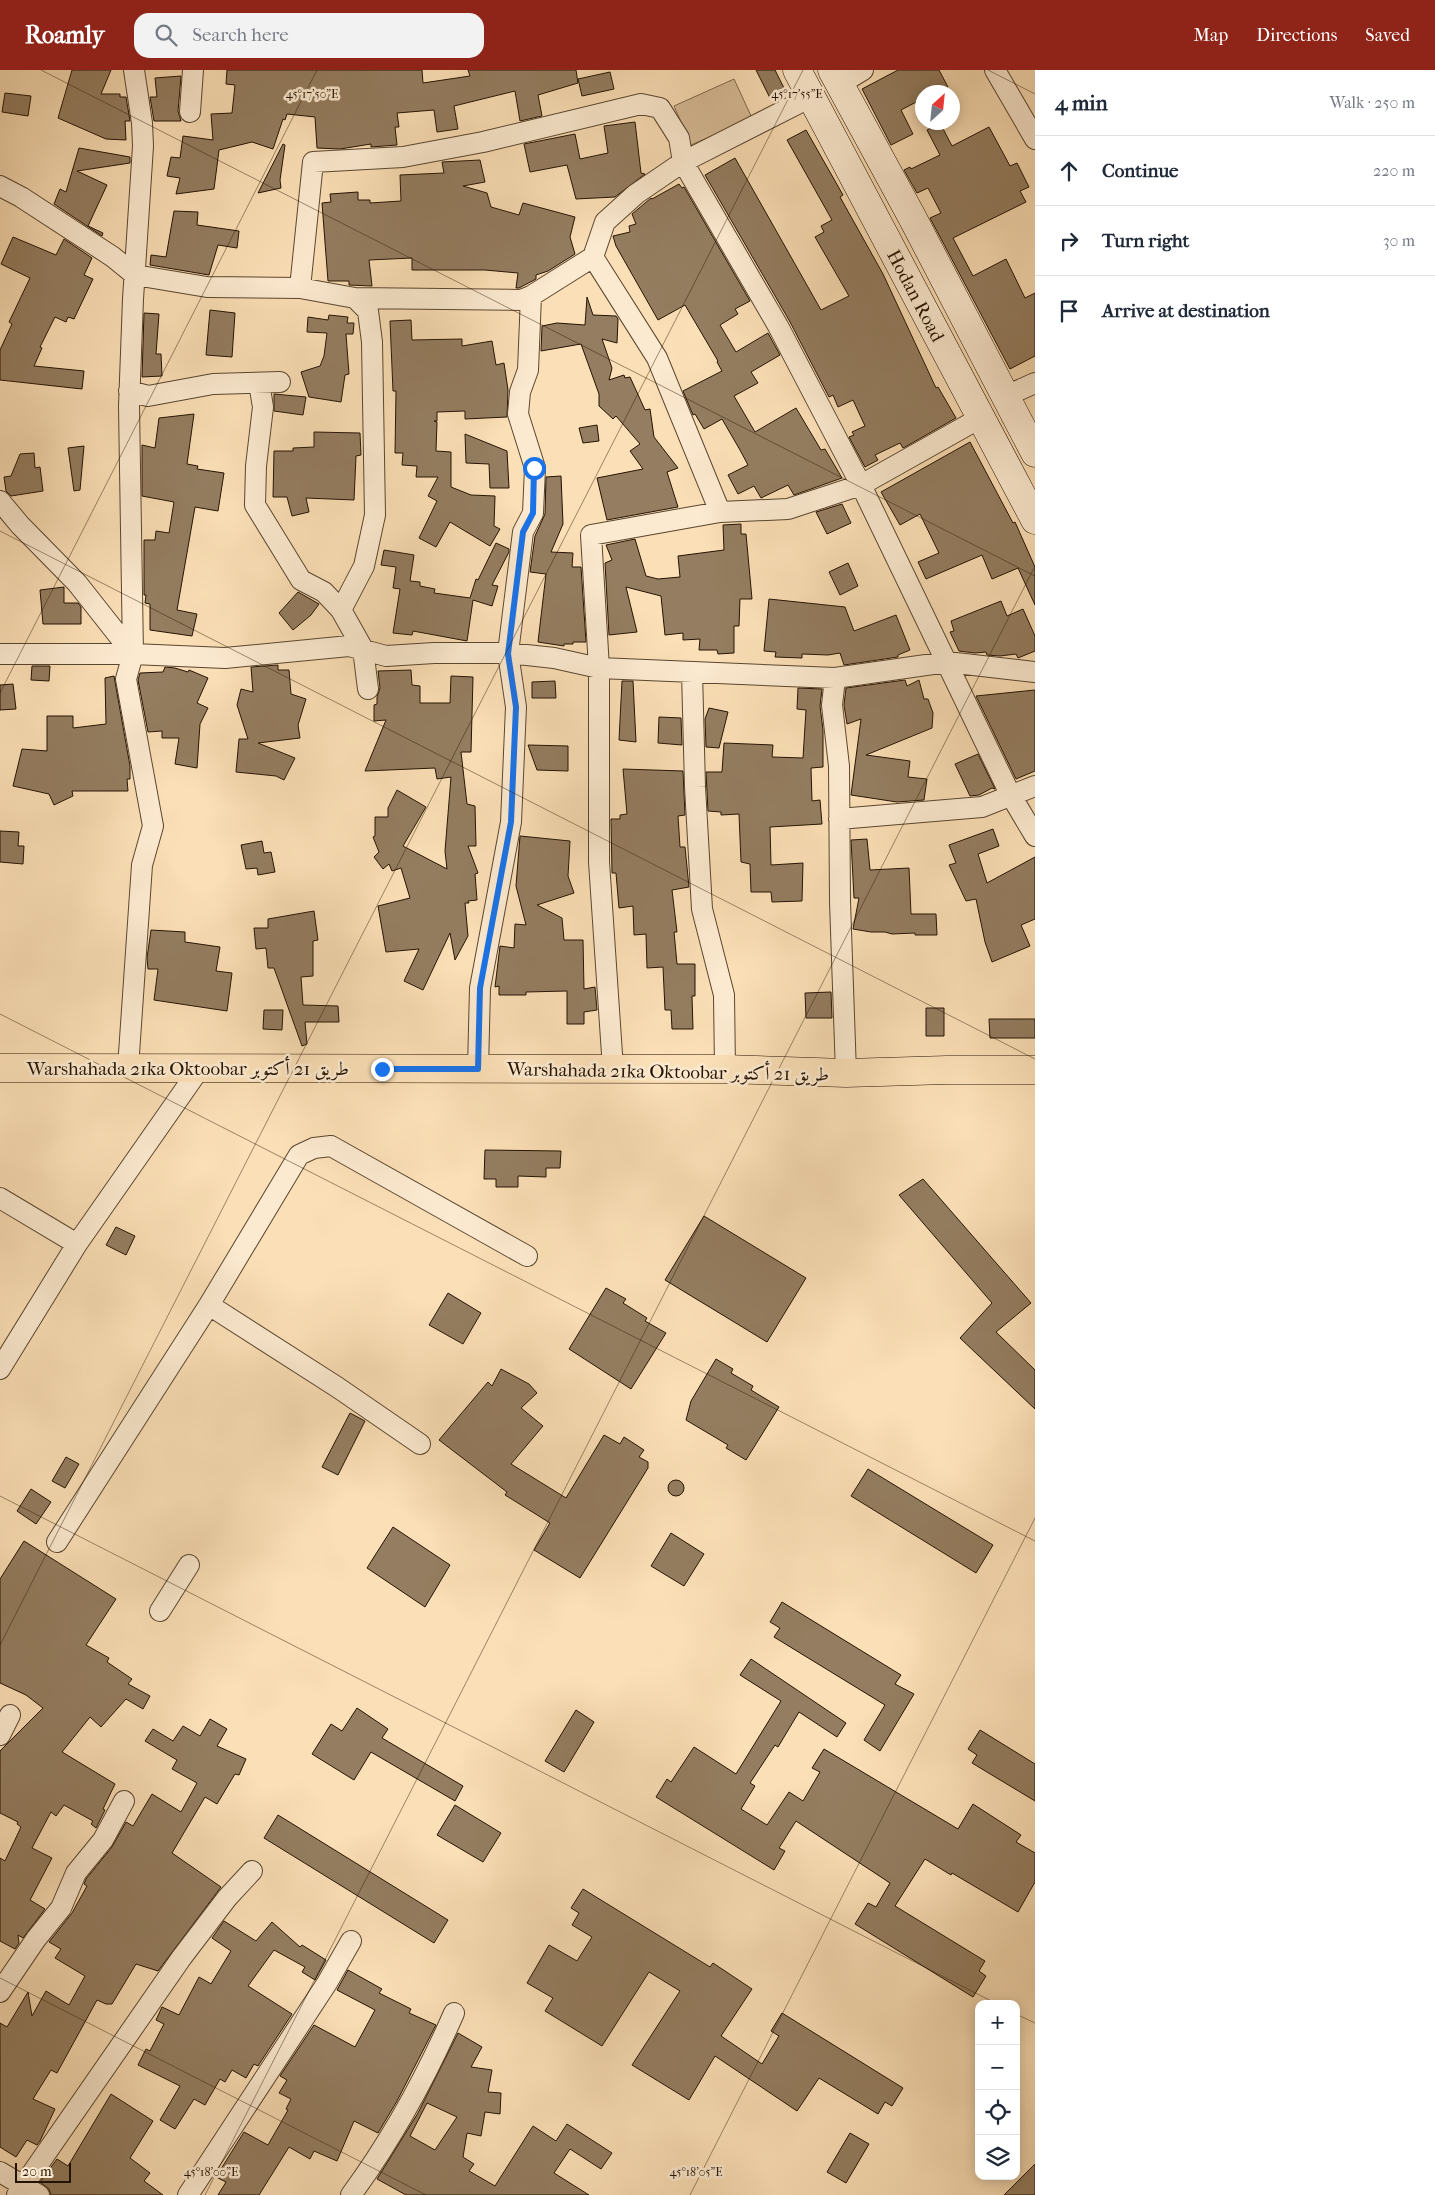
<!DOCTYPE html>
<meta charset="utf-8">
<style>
body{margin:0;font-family:"IM FELL French Canon",Amiri,serif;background:#f2f2f3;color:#1f2937}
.controls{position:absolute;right:15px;bottom:15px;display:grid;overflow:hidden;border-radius:10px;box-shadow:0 2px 12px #0003}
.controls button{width:45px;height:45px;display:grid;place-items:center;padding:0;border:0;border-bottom:1px solid #e0e1e3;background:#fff;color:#1f2937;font:25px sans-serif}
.compass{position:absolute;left:915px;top:15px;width:45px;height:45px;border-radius:50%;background:#fff;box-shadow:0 2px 12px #0003;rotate:27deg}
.scale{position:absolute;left:15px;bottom:12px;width:56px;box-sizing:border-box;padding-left:5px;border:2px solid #251302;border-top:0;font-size:14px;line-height:18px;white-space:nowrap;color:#251302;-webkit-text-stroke:4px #fcead0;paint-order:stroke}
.stop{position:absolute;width:15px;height:15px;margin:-11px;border:4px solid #1a73e8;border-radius:50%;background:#fff}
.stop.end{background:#1a73e8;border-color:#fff;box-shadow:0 1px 5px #0008}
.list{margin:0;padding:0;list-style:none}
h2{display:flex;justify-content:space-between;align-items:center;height:65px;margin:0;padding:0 20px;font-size:21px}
h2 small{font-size:16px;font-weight:400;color:#747a83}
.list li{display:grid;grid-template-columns:32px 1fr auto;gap:15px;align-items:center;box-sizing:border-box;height:70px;padding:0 20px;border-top:1px solid #e0e1e3}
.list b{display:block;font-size:19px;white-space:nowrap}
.list em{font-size:16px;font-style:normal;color:#747a83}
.icon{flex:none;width:28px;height:28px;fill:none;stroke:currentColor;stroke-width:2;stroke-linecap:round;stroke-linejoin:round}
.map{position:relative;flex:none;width:1035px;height:2125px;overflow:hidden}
header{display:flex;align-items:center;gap:30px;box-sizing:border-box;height:70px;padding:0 25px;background:#8f2418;color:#fff}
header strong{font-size:24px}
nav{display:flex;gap:28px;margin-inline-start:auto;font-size:18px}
.search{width:350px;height:45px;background:#f2f2f3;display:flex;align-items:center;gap:12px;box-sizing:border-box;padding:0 18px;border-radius:15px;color:#747a83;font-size:19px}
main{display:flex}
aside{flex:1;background:#fff}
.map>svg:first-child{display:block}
</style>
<header>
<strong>Roamly</strong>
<div class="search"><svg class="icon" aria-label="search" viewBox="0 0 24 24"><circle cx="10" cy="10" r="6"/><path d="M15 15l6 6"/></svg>Search here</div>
<nav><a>Map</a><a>Directions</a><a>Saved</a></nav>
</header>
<main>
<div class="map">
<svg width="1035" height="2125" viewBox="0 0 1035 2125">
<rect width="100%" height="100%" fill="#fbdfb6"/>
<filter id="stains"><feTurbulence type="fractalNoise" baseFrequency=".004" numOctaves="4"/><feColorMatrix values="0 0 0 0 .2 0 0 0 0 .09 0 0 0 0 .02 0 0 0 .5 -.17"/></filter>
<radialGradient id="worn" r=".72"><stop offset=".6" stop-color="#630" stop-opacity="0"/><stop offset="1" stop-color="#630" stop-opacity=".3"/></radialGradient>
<path fill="#d7bc97" stroke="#7e684c" d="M734,9l18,39 -61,27 -17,-39z"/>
<path fill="#947d60" stroke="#251302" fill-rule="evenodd" d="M72,0h39l-10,24h19v3h6l4,24h-5l1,19 -20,-1 -48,-21z
M227,0h195l1,13 47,-7 -2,-6h108l2,13 -40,12 4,21 -22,5 -5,-30 -61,15 4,23 -21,3 -3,-22 -37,3 2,14h-4l2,18 -26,2v-3l-31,5 -23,-1 -2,-31 -28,-3 -2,6 -2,-1 -10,30 -21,-7 -33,8 -5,39 -38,5 4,-16 -13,-2 4,-19 9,1 3,-22 30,4 -2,-26 21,-1 3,-28 -9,-1z
M756,0h19l10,20 -15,8z
M898,0h41l9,17 -11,5h-15v7l-21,11 12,24 -22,11 -29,-56z
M610,2l4,17 -32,7 -4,-17z
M181,6l-3,35 3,10h-27l-4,-24h7l-2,-19z
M5,23l26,3 -3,20 -26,-4z
M635,52l6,51 4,1 -30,23 -39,2 -9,-34 -37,7 -6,-28 51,-10 5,25 28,-6 -4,-27z
M940,53l12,23 37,-19 21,39 7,-3 12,24 -9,4 6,11 -73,36 20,38 33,-17 19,39 10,-5v63l-25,13 -80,-151 11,-5 -13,-25 -11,5 -13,-23 6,-3 1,2 29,-14 -13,-25z
M806,60l37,65 -3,2 43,77 53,114 2,-1 18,31 -51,29 -2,1 -3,-5 -25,12 3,5 -13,7 -16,-30 5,-2 -2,-3 13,-6 -12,-26 -15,7 -5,-12 -4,2 -40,-77 -84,-145 30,-17 86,152 28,-14 -34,-59 9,-5 -3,-6 11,-6 -45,-80z
M283,74l2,1 -5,35 1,8 -23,5z
M79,78l51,9v6l-53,8 30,14 -19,41 15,7 -1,3 -48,-32 6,-15 6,3z
M480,90l5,22 -22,4 24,7 4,14 28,8 4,-12 52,14 -5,20 5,17 -27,17 -12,4v4l-17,9h-3l2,-15 -33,-3h-73v-12l-43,2 3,26 -23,-1v-4h-21l-6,-78 9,-1 -1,-8 28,-2v8h12v3l31,-2 -1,-26 44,-2 -2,-11z
M679,114l3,4 2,-1 66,114 -15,8 3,5 -18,11 16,27 32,-19 12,22 -29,17 7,11 -24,13 21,36 41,-24 25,42 4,-1 17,29 -48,17 -6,-10 -27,13 -7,-12 -16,8 -10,-19 20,-10 -8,-15 -18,-31 -18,10 -9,-15 -2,1 -10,-24 39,-20 -5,-9 1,-1 -33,-56 -27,15 -42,-74 -3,-10 17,-4 -1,-6 7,-2 -4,-10 19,-16 1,1z
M174,141l24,1 -1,13 42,6 -2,17 -19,-3 -9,30 -59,-10 1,-10 15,2z
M13,167l43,18 8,-16 28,19 -8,17 9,4 -19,40 -6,-2 -2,5 -11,-5 -15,30 2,1 -8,18 50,5 -2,18 -82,-9v-30l12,-26 -3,-2 21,-44 -29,-14z
M587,227l6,18 23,1 2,3 -1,24 -15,-4 10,29 -3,12 15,-5 1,3 5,-1 15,33 5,-1 4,28 24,31 -11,4 11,35 -71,13 -10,-42 46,-9 -13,-18 10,-7 -24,-28 -3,3 -14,-13v-12l-18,-50 -40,7 1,-25 15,-3 28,2z
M210,240l25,3 -3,44 -26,-2z
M144,243l15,1 -3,40h5l1,22 -20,1z
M329,245l19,2 -1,6h7l-1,11h-7l3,40 -4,1 -4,27 -32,-5 -8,-25 19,-6 4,-10 3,-23 -20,-1 1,-15 20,3z
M411,250l1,20 50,-1v7l30,-5 4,24 8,-2 4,27 -1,27 -42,2v-8l-28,1v9h-3l3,1 -1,29 15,1v35l20,8 24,1 -1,30 6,3 -10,17 -40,-24 -14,25 -17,-9 18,-37 -9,-5 10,-19h-22l1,-11 -15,-1 1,-12h-8l1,-62h-3l-3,-70z
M274,324l32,3 -3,18 -29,-4z
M194,344l-7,50 11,2 -1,3 27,4 -6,38 -23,-4 -18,103 20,4 -5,22 -42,-6v-26l-5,-1 1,-8h-2v-55h11l1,-9 13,2 5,-31 -32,-6v-51l13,3 4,-30z
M597,355l2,16 -16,2 -4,-15z
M314,362l46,1 1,22 -5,1 -2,44 -48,-2 3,14 -17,4 -5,-19h-14l1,-46h19v-3l21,-1z
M465,364l42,17 2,37h-19l-1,-24 -23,-1z
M970,372l43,81 2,-1 20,45v38l-17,-37 -26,11 -10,-24 -56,24 -8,-17 21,-9 -19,-39 -20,11 -19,-33z
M84,376l-4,44 -6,1 -6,-43z
M34,383l1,15 5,-1 3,24 -32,5 -5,-5 -2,-14 7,-1 9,-22z
M561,406l2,48 -12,28 22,1 -1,14h9l5,75h-13v2h-9v2l-26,-4 8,-68 -16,-2 5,-36 10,-22 1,-37z
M842,434l9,19 -24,11 -11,-22z
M741,454v10h5l6,65h-12l-1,27h-5v27l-16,1 -1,-4h-18l1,-11 -17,1v-7l-18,2 -4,-39 -35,-9 11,45 -28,3 -4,-72 7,-3 -6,-15 29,-6 11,37 12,3 22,-2 -2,-21 46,-6 -1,-25z
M496,473l13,6v3l-17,33 6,1 -6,20 -19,-6 -6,41 -54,-10 -1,4 -19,-2 7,-44 -7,-1 3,-21 -15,-2 3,-15 30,5 -4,26 10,1v4l15,3 -1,4 36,5 6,-19 2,1z
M848,493l10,23 -18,9 -11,-23z
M64,517v16h14l3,4v17h-38l-3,-34z
M298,522l21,12 -8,11 -18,15 -14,-17z
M769,529l76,8 9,24 42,-16 14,35 -12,5v2l-54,8 -4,-12 -12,2 -26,-1v4l-27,-1 1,-5 -12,-1z
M1001,531l6,15 16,-7 12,27v15l-17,7 -2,-4 -16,2 -13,-1 -1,-3 -11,1 -16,-2 -9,-19 4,-1 -3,-10z
M278,595v5h11l2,24 15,5 -8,26 2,13 -42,5 37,15 -11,22 -8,-4 -40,-4 3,-33h9l-11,-34 4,-16 12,3 -2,-25z
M32,596h18l-1,15 -18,-1z
M165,597l10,1 13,4 1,-2 19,8 -11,25 11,5 -8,16 -3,44 -22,-4 4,-26h-17v-7l-14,1 -10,-52 2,-7 23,-1z
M411,600l1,15 8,1v17h30l1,-27 22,1 -2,75h-10l6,52 8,2 1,40h-8l10,27 -3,1 2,26 -9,1 1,2h-4l3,33 -13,24 -5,-27 -27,57 -19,-9 15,-32 -33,3 -8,-46 32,-8 -9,-30 -9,3 -3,-7 -6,5 -9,-12 5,-5 -6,-15 2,-1v-19h13v-9l9,-18 29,17 -23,39 44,23 -2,-18 6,-74 -14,2 -2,-11 -70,3 21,-51 -12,1v-16l3,-1v-7l3,-9 -2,-17z
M114,606l16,90v13h-3l1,12h-56l1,5 -19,9 -5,-11 -36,-8 9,-37 25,2v-35h26v12l33,-4 -1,-46z
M905,610l2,6 12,-6 5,19h4l5,14 -1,15 -66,27 44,6 -2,16 19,2 -3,21 -27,2 -46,-7 10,-76 -14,5 -3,-19 2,-17z
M555,611l1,17h-24v-16z
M622,611h11l3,61 -17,-2z
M13,614l3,25 -16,1v-25z
M798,618l24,1 -2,17 3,24v37l-12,1 1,33 8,-1 2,24 -52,3 1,38 32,-2 -1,38 -30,1 -1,-10h-20l-1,-28 -9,-2 -2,-48 -18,1v-3l-13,-1 -2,-39h16l2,-29 49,2 -1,12 31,1 3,-48 -9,-1z
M1035,620v81l-19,8 -40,-83z
M709,638l19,4 -9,36 -13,-1 -1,-28z
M659,647l22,1 1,27 -24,-2z
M528,675l40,1v25l-31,-1z
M978,684l17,35 -3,-1 -13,7 -9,1 -15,-32z
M623,699l60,2 2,44 -7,1 2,31h5l4,40 -17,3 5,42h-3l3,32h18v32h-3l1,33h-21l-1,-19h-6l-2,-43 -16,1 -1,-34 -12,1 -1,-29 -14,2 -3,-35h-4l-1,-54h9v-4l7,-1z
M993,759l6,17 -21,8 9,29 48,-26v62l-14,6 9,21 -38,16 -7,-20 -9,-43 -10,2 -17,-36 7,-2 -7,-18z
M0,761l19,1 -1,14h6l-1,18 -23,-2z
M520,766l50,5 -2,35 6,17 -37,12 25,13 2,22h19l1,49 11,-2 2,23 -13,2v12h-17v-33l-41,1v3h-27v-9l-4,1 5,-41 14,2 1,-24 11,1 -10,-39z
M867,769l3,31 39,-2 2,46h25l1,21h-22v-2l-23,1 -7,-2h-14l-18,-3 6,-31h-5l-3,-58z
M262,771l2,12 7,-1 4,20 -17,3 -1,-7 -11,1 -5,-24z
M314,841l4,29 -5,1v35l-12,1 2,28 35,1 1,16h-34l2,22 -5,2 -28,-78h-6l-2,-20 -10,1 -2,-21h14v-9z
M151,860l34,2v10l35,5 -4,24 16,2 -5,38 -73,-11 4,-31h-10l-1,-11z
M831,922l1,26h-26l-1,-25z
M926,938h18v28h-18z
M264,940h19l-1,20 -19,-1z
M989,949h46v19h-45z
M485,1080l76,1 -1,17h-14v9l-28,-1v11h-22v-8h-12z
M923,1109l108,124 -35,29 39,38v39l-75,-71 32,-35 -93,-108z
M704,1146l102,62 -39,64 -102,-62z
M116,1157l19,9 -9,19 -20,-10z
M606,1218l20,11 -3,4 24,15 -2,3 21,12 -35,56 -62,-40z
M448,1223l33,20 -18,31 -34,-19z
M716,1289l17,10 -2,4 22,13 -2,4 28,17 -33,53 -20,-12 2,-3 -42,-25 5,-19z
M501,1299l28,15 8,9 -16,15 22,18 -32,38 55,34 38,-63 16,9 4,-7 20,13 -5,7 9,5v6l-68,110 -46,-28 16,-27 -45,-28 2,-3 -68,-52 49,-58 4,4z
M350,1343l15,8 -27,54 -16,-8z
M66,1387l13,7 -14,24 -13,-7z
M868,1399l125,76 -17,28 -125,-77z
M668 1418a8 8 0 1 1 16 0a8 8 0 1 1-16 0Z
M31,1419l20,13 -15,22 -19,-13z
M393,1457l57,38 -25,42 -58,-39z
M671,1463l33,21 -20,32 -33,-20z
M24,1471l92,58 -30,46 23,13 -2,4 25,17 -4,5 22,12 -7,13 -17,-10 -25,28 -11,-10 -28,35 53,32 -12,25 2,1 -9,18 -5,-4 2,-3 -29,-16 -8,11 -5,-4 -19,36 20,10 -22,42 15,9 -22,29 -5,-3 1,8 -4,6 -15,-8v-83l5,3 16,-34 -4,-3 1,-2 -18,-9v-62l43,-43 -17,-13 -26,-12v-104z
M782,1532l119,73 -6,9 19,10 -34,57 -16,-11 21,-35 -111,-68 6,-9 -10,-6z
M751,1589l95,64 -9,14 -38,-25 -21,35 -3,-2 -25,38 5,3 -14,23 26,16 22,-33 14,9 17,-29 -8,-4 12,-19 134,80 15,-25 48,31 -5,7 19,11v29l-17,30 -66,-39 -1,2 -26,-16 -30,47 90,55 -6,10 7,5 -13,21 -118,-73 13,-21 8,4 14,-24 -94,-62 -17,27 6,3 -11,19 -118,-73 11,-18 4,3 23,-35 42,27 45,-73 -41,-26z
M357,1638l31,21 -6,9 81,48 -8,15 -84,-49 -17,28 -42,-26 19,-30 11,7z
M576,1640l18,12 -30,50 -19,-11z
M210,1649l17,10 -10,17 29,13 -7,16 -4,-1 -18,30 -12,-7 -33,56 49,34 -63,84 -22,-7 -24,40h-6l-9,-4 -40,73 -6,-3 -18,29 22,10 -15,32 -3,4 -10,-5 -11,17 -16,-10v-124l7,4 21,-35 4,24 14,-25 23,14 16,-29 -30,-18 6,-9 -12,-7 23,-29 15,-27 -3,-2 2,-5 26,-32 14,-25 7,4 19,-32 29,18 16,-29 -25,-14 5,-9 -32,-19 8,-12 20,12 10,-15 17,10z
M980,1660l55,34v37l-63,-38 5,-8 -9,-6z
M455,1735l46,28 -18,29 -46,-27z
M278,1745l170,105 -14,23 -170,-105z
M583,1819l127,78 3,-4 39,26 -31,47 41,28 17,-28 -8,-5 11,-18 121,75 -11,18 -7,-4 -7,12 -59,-36 -22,33 -82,-55 -26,44 -57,-35 48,-74 -31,-19 -47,74 -57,-35 8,-13 -26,-15 22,-38 28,16 15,-24 -20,-12 7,-12 -8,-5z
M224,1851l32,20 16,-19 28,25 2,-2 24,15 -11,20 -13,-8 3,-5 -31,-17 -26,36 44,28 -34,52 -4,-2 -8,14 -14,-8 -7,12 -5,-3 -15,26 -11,-6 -19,30 -15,-9 20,-34 -42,-21 8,-16 4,2 14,-27 -8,-4 6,-13 17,8 20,-38 12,7 20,-33 -19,-13z
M348,1900l34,19 -3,4 32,16 -2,4 27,12 -39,76 -19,32 -24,-12 -17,40 -23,-10 -4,8 -21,-12 -30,48h-41l8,-13 -10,-5 28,-45 24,13 20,-35 -2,-1 5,-10 -12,-6 8,-13 -7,-4 34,-51 41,22 20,-37 -38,-20z
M458,1963l24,14 -11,20 21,3 -4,22 13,1 -1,21 -15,-2 -4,24 -14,-3 -4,24 11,7 -5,7 26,15 38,-60 23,15 11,-17 45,29 -11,16 -31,-20 -16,24 35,22h-183l-29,-16 41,-66zM427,2033l30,14 -22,33 -25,-14z
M111,2024l42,27 -23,37 20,15 -6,8 19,14h-112l-2,-6 -9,-7 17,-23 11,7z
M850,2063l19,11 -23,39 -19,-11z
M1035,2094v31h-31z"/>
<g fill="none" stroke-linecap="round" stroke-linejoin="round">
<g stroke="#5a462f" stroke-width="22">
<path id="minor" d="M995,0l40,69
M840,14l23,-14
M190,42l3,-42
M0,116l21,11 92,60 22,18 72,12 93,1 55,10 166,2 10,-4 62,-39 12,-35 31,-28 47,-32 95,164 83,159 149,309 25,42
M593,187l64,101 63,154
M300,218l13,-126 90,-5 80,-15 158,-38 19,4 19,30 4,24 128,-65
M259,313l4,24 -7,59 -1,39 46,75 23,12 17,18 22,39 5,40
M129,321l19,5 65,-12 67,-2
M1006,326l29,-13
M0,431l20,24 57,58 56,71
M341,540l23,-44 11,-51 -3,-173 -4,-31 -13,-13
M0,584h133l92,4 124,-12 37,10 48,-3h74l46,5 45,10 236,10
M692,602l3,115 7,122 22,86 1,74
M839,749l143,-12 53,-21
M128,998l14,-203 11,-39 -27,-147 7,-25 -4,-248 4,-107 10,-153 -1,-23 -8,-53
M478,999l2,-81 31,-166 5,-115 -8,-54 15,-121 10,-19 2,-45 -17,-54 2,-22 8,-22 3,-74
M613,999l-14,-207v-194l-8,-133 129,-23 68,-3 73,-24 121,-68
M846,1003l-6,-171 -1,-136 -7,-61 3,-27 112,-16 88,10
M0,1128l77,46
M209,1235l128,82 83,57
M0,1299l77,-125 123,-176
M57,1472l152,-237 90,-150 15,-7 17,-2 196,110
M160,1541l29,-46
M0,1665l10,-20
M0,1922l36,-53 25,-31 15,-35 27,-33 21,-39
M0,2102l39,23
M17,2125l165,-238 45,-59 25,-27
M188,2125l139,-212 24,-42
M351,2125c41,-56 75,-118 103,-182"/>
</g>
<g stroke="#251302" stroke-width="29">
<g id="secondary">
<path id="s1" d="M797,0l238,450"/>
<path d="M832,0l80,147 123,236"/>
</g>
</g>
<g stroke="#251302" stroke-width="29">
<path id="primary" d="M0,998l725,1 121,4 101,-3h88"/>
</g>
<use href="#minor" stroke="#fcead0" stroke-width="20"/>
<use href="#secondary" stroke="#fcead0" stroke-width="28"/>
<use href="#primary" stroke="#fbdfb6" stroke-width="28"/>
</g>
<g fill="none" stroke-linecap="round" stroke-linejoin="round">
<path stroke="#1a73e8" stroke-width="6" d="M382,999h96l2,-81 31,-166 5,-115 -8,-53 15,-122 10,-19 1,-45"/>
</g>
<path fill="none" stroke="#251302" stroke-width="1" stroke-opacity="0.45" d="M41,0l994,506M988,0l47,24M0,461l1035,528M0,623l317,-623M0,944l1035,527M0,1426l997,508M0,1575l803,-1575M0,1908l426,217M1016,1944l19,9M205,2125l830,-1629M690,2125l345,-677"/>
<g text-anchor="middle" stroke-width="5" stroke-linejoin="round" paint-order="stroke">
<g font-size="19" fill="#251302" stroke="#fcead0">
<text dy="7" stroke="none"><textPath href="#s1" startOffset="255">Hodan Road</textPath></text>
<text x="188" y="1005">Warshahada 21ka Oktoobar طريق 21 أكتوبر</text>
<text transform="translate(668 1001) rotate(1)" y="7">Warshahada 21ka Oktoobar طريق 21 أكتوبر</text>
</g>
</g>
<g font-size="12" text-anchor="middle" fill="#251302" stroke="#fcead0" stroke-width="5" stroke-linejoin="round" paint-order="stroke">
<text x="312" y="28">45°17'50"E</text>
<text x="797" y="28">45°17'55"E</text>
<text x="211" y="2106">45°18'00"E</text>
<text x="696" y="2106">45°18'05"E</text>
</g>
<rect width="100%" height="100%" filter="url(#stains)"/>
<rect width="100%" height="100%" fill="url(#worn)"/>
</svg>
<div class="controls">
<button>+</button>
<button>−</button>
<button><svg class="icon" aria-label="locate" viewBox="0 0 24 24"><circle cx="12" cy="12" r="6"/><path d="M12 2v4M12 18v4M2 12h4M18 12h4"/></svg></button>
<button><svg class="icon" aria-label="layers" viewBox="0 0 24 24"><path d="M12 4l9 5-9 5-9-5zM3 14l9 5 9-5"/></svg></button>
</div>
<svg class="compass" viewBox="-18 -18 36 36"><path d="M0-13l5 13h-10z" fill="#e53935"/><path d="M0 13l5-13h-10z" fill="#747a83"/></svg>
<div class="scale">20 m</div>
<div class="stop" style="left:534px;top:398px"></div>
<div class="stop end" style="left:382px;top:999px"></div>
</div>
<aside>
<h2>4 min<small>Walk · 250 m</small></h2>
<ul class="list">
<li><svg class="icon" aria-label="ahead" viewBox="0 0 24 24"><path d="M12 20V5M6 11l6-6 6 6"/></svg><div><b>Continue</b></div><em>220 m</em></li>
<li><svg class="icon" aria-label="right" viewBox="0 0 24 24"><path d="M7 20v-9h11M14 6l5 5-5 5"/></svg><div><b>Turn right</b></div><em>30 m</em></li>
<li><svg class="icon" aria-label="arrive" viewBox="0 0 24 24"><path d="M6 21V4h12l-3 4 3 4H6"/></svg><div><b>Arrive at destination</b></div></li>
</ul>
</aside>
</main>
